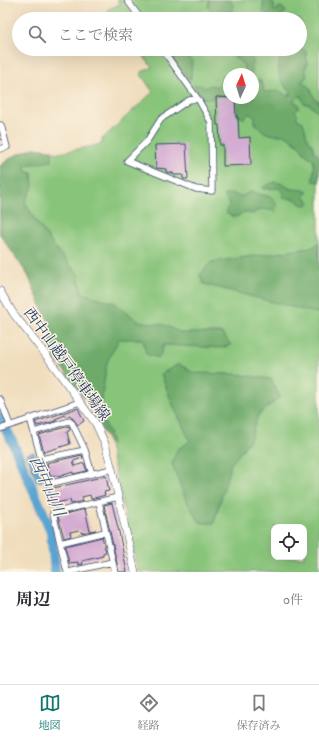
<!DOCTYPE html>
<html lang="ja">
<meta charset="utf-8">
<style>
body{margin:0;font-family:"IM FELL DW Pica","Noto Serif JP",serif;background:#f7f7f7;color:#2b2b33}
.controls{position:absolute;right:12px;bottom:12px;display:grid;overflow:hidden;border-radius:8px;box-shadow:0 4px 16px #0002}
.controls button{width:36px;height:36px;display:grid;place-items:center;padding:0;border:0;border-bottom:1px solid #e1e1e2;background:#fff;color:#2b2b33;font:20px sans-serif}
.compass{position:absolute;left:223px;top:68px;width:36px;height:36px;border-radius:50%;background:#fff;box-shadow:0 4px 16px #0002;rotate:4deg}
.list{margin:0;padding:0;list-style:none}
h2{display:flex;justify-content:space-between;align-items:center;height:52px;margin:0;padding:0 16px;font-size:17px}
h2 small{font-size:13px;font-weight:400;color:#7c7c81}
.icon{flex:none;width:22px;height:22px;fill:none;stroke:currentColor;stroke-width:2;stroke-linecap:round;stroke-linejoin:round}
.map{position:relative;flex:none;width:319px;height:572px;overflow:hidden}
.search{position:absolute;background:#fff;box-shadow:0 4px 16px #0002;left:12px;right:12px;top:12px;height:44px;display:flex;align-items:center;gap:10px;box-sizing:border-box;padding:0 14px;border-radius:22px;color:#7c7c81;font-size:15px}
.sheet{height:112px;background:#fff}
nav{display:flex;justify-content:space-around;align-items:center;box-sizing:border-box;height:56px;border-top:1px solid #e1e1e2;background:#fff;font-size:11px;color:#7c7c81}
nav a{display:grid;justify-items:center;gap:2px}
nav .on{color:#0f766e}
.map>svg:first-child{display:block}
</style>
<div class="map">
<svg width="319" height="572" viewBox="0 0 319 572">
<rect width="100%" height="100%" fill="#fcf5e5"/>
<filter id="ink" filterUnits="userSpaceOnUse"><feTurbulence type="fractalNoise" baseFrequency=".025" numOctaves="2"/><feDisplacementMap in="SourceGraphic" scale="8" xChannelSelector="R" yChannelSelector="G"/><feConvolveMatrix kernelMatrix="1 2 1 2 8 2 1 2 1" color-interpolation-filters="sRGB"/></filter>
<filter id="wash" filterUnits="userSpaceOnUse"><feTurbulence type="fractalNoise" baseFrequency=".012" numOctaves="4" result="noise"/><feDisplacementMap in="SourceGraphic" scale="16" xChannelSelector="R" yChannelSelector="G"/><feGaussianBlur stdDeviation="0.9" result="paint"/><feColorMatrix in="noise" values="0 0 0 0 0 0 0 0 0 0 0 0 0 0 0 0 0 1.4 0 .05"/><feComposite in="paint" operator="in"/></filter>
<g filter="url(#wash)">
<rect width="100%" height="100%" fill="#f0ddbd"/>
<path fill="#88c47a" stroke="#527a6c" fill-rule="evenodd" d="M117,0h202v572h-181l-30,-131 -18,-35 -39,-54 -1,-29 -7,-13 -15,-35 -28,-41v-68l12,-9 22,-9 25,5 43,-9v-5l51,-47 -13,-19 12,-6 -14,-18h162v-30h-186l-7,-9 13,-6zM229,74h24v24h-24zM274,527h30v30h-30z"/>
<path fill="#6eaa6a" stroke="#446c64" d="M209,0h21l4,7 -3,5 -13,3 -10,-7z
M267,0l7,4v6l3,1 2,-4 4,1 3,4 -7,5 -4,2 -12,-7v-10z
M165,49h13l2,5 10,4 2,4c-1,5 0,14 -2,18l-8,-7z
M230,49l17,1 6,11 -1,11 -2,2 -5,-2 -2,-8 -13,-11z
M278,49h22l6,2 1,14 -2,4 2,7 -5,6 8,6 5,11 4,3v11l-10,-9h-4l-5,-9 -7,6 5,3 1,4 -4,3 2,3v5l6,3 4,15 6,9 1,6 5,4v26l-6,-1c-1,-8 3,-11 0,-21l-9,-7 -3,-6 -12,-10 -5,-2h-10l-10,-3 -9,-9v-6l-5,-3h-3l-4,5 -2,-2 -3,-1 -2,-18h17v-9l1,-2 -1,-7h7l4,7 -1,3 1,2c8,-1 17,-2 23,4l3,-1 1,-3 -4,-3c-2,-4 -6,-9 -8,-14 -2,-7 3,-15 -1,-26z
M229,74v22h-14l-3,3 -10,-1 -8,-13h6l5,3 6,-3 7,2 2,-3 2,-8z
M34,148l18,2v11l-26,4 -1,6 7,2 1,14 -8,15 11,19 20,28 22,25 4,19 33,10 23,18 27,4 16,8h41l9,12 -10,3 -57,-3 -5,13 -13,-4 -3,-15h-24l-12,23 -6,40 -4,3c4,14 13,25 15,39l-4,-3 -18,-35 -39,-54 -1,-29 -7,-13 -15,-35 -28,-41v-68l12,-9z
M275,182l7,2 9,5 12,1 5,2 -5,4 7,6 -4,3 -6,-1 -4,-5 -13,-1v-5l-4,-5 -16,1v-2z
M252,191c10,6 29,3 23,20 -10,-1 -14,-5 -22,3l-10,-2 -4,4 -5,1 -7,-3v-6l3,-3 -6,-10 9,-1 6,2h3z
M319,243v70l-12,-2 -103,-27 -4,-9 11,-13 100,-14z
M179,364l15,9 41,1 36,5 9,18 -22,18 -8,25 -19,24 -17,59h-13c-15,-18 -21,-38 -29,-60l5,-13 13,-9 -17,-36 -12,-31z"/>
<path fill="#59a3d1" stroke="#3a6998" d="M34,452l8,29 -5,1 -10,-28z"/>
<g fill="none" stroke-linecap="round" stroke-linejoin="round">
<path stroke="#59a3d1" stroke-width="10" d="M0,417l12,24 39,90 4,41"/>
</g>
<g id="blocks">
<path fill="#d4acd3" d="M216,97l19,1 1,19h2l1,21 11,-1 1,28 -28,1v-21h-3l-1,-20h-2z
M186,144l2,35h-5v-4h-9l-1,-2 -7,-1v-3l-10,-1 -1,-23z
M78,408l6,13 -6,4 -8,-10 -4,2 -1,-2 -10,4 1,2 -19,5 -2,-4z
M69,426l1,4 -3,2 3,12 -26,8 -5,-17z
M82,455l1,3 -10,3 2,5 9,-3 3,8 -14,3v-2l-15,5 -1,-2 -7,1 -3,-13z
M106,476l3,15 -5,1 1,3 -14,4 -1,-4 -8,2 1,4 -12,3 -1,-4 -18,4 -3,-15z
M112,503l7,29 8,40h-8l-15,-67z
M85,509l5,22 6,-1 -14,3 -3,-3 -9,2 1,4 -7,2 -6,-22z
M102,537l4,15 -3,1v3l-21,5 1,3 -5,1v-3l-9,1 -4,-17z"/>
</g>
</g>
<g filter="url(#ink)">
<use href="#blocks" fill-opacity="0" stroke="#3b496c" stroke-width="1"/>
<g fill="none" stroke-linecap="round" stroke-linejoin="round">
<g stroke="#3b496c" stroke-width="7">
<path id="minor" d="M127,0l14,19
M162,49l36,50 13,23 1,69 -16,-2 -69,-28 20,-20 14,-22 28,-19 9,-1
M0,149l7,-2 -6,-22
M0,399l10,26
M30,418l18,66 64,-15
M0,429l80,-27
M34,432l35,-11 3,2 13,27 7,24
M41,459l44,-9
M99,502l16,70
M60,543l45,-11
M67,572l-14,-59 65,-16
M69,572l43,-10"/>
</g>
<g stroke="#3b496c" stroke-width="8">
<path id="major" d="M0,291l13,22 35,45 48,66 9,20 7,25 23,103"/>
</g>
<use href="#minor" stroke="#fff" stroke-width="5.5"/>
<use href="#major" stroke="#fff" stroke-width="7"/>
</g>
</g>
<g text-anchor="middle" stroke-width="3" stroke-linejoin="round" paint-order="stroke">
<g font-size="15" fill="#1b2f5e" stroke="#fcf5e5">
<text transform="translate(67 364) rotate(54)" y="5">西中山越戸停車場線</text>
</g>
<g font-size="16" font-style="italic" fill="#315886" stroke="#fcf5e5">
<text transform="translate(48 486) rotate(66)" y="6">西中山川</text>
</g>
</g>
</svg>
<div class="controls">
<button><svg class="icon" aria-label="locate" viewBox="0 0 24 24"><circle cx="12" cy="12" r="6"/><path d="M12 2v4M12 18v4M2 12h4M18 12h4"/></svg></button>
</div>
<svg class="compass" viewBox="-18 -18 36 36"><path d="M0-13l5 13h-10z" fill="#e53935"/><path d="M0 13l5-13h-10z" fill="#7c7c81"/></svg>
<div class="search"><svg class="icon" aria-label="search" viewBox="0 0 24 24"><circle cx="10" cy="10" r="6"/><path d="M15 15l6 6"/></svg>ここで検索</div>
</div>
<section class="sheet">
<h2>周辺<small>0件</small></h2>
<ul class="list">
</ul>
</section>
<nav>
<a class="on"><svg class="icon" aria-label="map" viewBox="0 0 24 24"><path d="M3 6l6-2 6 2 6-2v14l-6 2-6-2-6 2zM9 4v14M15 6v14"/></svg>地図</a>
<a><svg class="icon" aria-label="directions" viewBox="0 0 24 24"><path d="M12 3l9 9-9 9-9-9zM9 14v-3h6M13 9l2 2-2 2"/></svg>経路</a>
<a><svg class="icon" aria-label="saved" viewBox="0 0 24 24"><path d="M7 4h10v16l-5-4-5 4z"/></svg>保存済み</a>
</nav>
